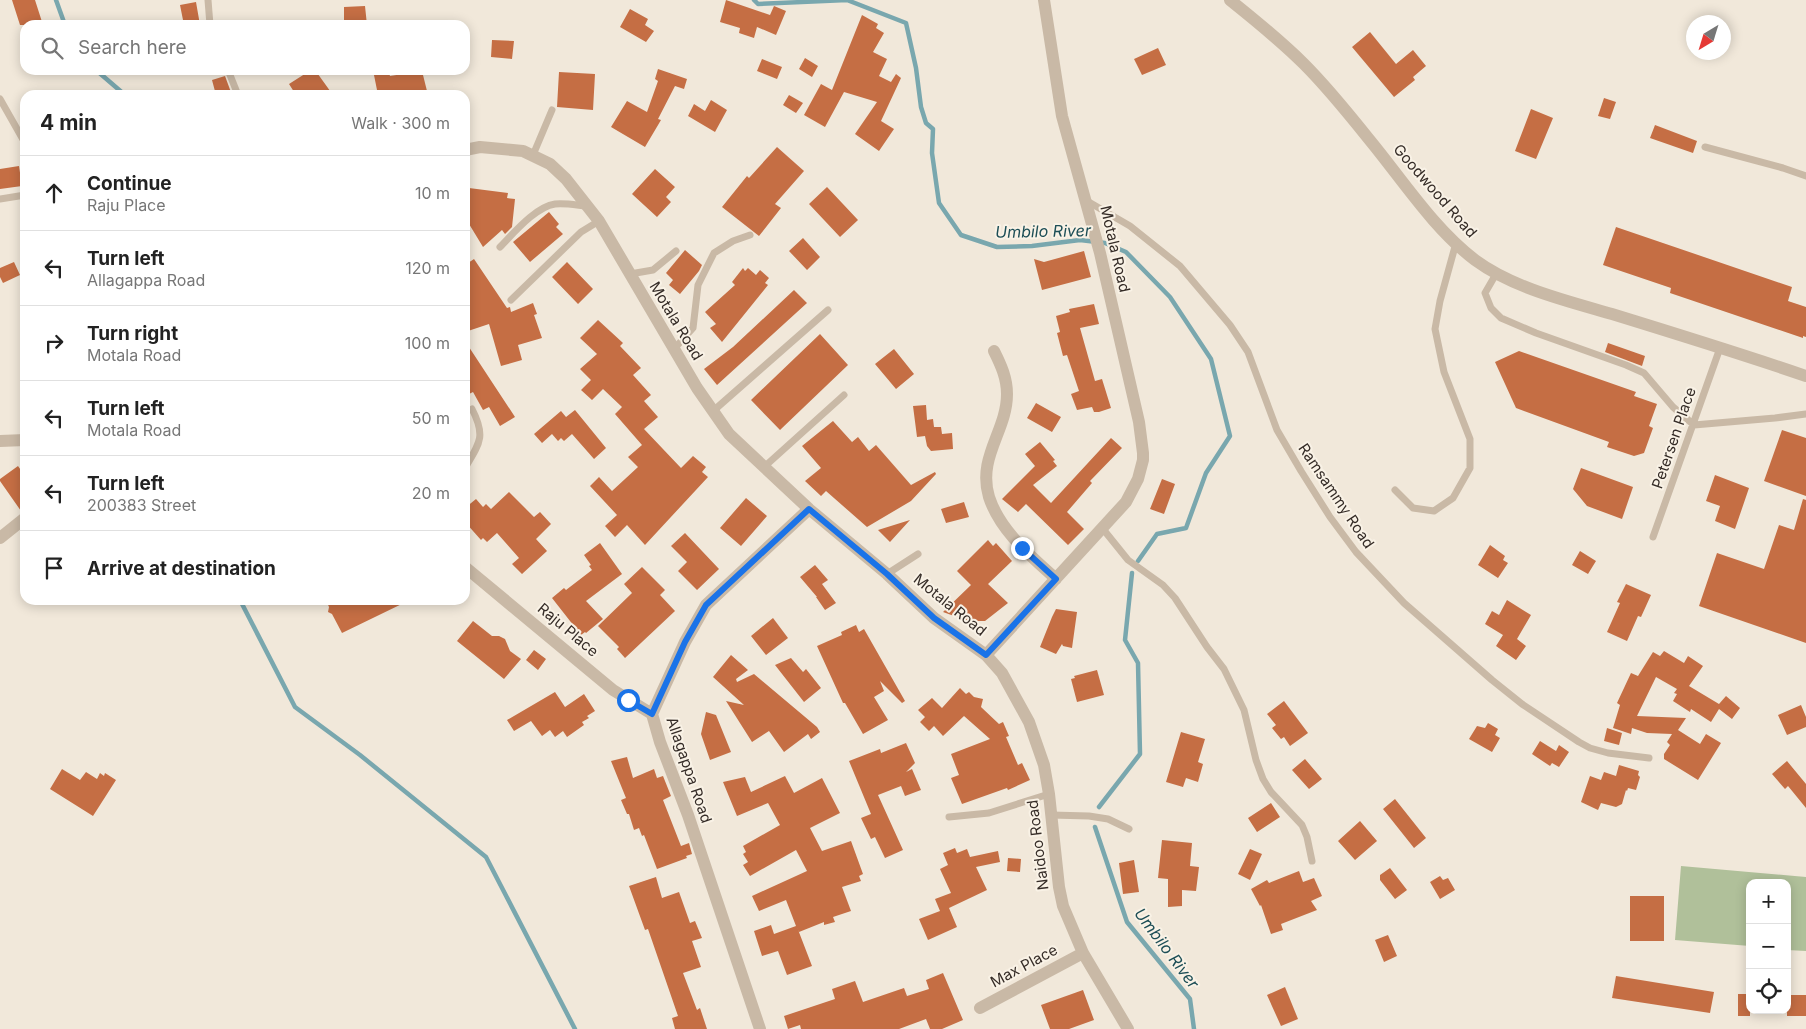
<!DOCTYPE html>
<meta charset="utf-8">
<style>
body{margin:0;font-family:Inter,sans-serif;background:#f2f2f2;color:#222}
.controls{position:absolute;right:15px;bottom:15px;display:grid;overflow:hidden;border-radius:10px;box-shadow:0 2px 12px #0003}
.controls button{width:45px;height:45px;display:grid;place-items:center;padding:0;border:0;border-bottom:1px solid #e0e0e0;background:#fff;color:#222;font:25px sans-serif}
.compass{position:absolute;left:1686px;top:15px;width:45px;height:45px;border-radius:50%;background:#fff;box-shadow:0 2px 12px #0003;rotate:218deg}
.stop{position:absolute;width:15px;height:15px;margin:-11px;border:4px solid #1a73e8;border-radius:50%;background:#fff}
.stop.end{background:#1a73e8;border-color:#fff;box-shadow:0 1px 5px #0008}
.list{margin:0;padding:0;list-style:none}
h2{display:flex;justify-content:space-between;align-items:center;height:65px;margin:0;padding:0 20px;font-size:21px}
h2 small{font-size:16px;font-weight:400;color:#767676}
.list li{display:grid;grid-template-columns:32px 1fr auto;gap:15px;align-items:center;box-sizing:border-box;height:75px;padding:0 20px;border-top:1px solid #e0e0e0}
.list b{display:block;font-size:19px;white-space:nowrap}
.list p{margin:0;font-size:16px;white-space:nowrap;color:#767676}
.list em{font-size:16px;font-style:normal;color:#767676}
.icon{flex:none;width:28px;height:28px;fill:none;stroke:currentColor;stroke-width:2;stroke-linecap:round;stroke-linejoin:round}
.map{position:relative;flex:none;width:1806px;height:1029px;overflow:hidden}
.search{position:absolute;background:#fff;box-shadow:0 2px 12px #0003;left:20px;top:20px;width:450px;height:55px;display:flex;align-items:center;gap:12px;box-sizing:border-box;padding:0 18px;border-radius:15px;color:#767676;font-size:19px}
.panel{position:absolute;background:#fff;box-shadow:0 2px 12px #0003;left:20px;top:90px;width:450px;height:515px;border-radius:15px}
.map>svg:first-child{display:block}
</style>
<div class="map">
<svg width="1806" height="1029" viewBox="0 0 1806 1029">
<rect width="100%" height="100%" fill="#f1e8da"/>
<path fill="#b0c09a" d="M1681,866l125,11v74l-19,-1v-67h-37v63l-75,-6z"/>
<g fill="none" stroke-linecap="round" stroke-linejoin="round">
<path stroke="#79a7ae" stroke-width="4.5" d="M56,0l9,25
M754,0l4,4 89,-4 59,23 10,45 5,39 5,16 7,6 -1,24 7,50 22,32 36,12 35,-1 48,-6 25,3 21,9 44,45 41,62 19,77 -24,37 -20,55 -29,6 -19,27
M96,70l29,25
M240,600l55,107 65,48 126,102 89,172
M1099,807l41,-53 -2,-91 -13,-23 7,-67
M1095,827l32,95 63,77 4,30"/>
</g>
<path fill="#c56e44" d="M12,0h23l8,25h-23z
M726,0l44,15 4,-9 12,5 -10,24 -19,-8 -3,11 -15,-5 1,-5 -20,-6z
M196,2l4,23h-16l-4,-20z
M365,6l2,19h-23v-18z
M630,9l18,10 -3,6 9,6 -8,11 -26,-15z
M862,15l16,9 -2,4 8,5 -11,19 14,7 -8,17 12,6 5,-8 5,4 -20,43 13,8 -15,22 -24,-17 22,-32 -33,-10 -19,35 -21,-12 17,-31 11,6z
M1370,32l26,32 17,-14 13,16 -13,11 2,3 -21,17 -42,-50z
M492,40l22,1 -2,18 -21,-2z
M1158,48l8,17 -24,10 -8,-16z
M805,58l13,8 -6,11 -13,-8z
M762,59l20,8 -5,12 -20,-8z
M658,69l29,10 -3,10 -9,-3 -17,33 3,1 -16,27 -34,-20 16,-26 20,11 11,-31 -3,-2z
M311,70h4l18,25h-37l-7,-11z
M373,70h15l2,6 32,-5 6,24h-50z
M559,72l36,2 -2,36 -36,-3z
M225,76l7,19h-16l-4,-15z
M789,95l14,8 -7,10 -13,-8z
M1604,98l12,4 -6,17 -12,-3z
M711,100l16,10 -12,22 -27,-16 6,-12 11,7z
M1531,109l22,9 -17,41 -21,-8z
M1655,125l42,16 -4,12 -43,-15z
M777,147l27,24 -29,33 6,4 -22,28 -37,-29 25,-31 2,2z
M19,166l3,20 -22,3v-20z
M655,169l20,18 -9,10 5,5 -14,15 -25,-23z
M827,187l31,33 -18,17 -31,-33z
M469,188l39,5 -1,5 8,1 -3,28 -7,7 -3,-4 -19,17 -17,-28z
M549,212l10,12 -3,3 7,7 -33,28 -17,-20z
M1616,227l176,60 -4,14 18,6v30l-3,-1v2l-133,-45 1,-5 -68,-23z
M803,238l17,19 -13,13 -18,-19z
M685,250l17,15 -3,6 -19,23 -11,-9 4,-5 -7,-7z
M1084,251l7,26 -49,13 -8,-31 10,3z
M474,259l33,49 3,-1 1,5 22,-9 4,11 -3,1 8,23 -24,7 4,15 -21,6 -12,-42 -24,8v-67z
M14,262l6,13 -17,8 -3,-6v-9z
M567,262l26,27 -15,15 -26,-27z
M743,268l2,3 3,-3 8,7 4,-5 9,8 -4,5 3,2 -46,57 -12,-14 6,-4 -11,-12 30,-27 -3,-3z
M794,290l13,13 -90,82 -13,-16 29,-22z
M1094,304l5,20 -19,4 15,53 7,-2 9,29 -12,4h-5l-2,-5 -15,3 -6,-16 8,-3 -12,-36 -4,1 -6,-23 3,-1 -4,-16 14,-4 -1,-3z
M598,320l25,23 -3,3 21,22 -8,7 18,20 -7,6 14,16 -14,12 37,39 12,-12 13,11 -4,5 6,5 -63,68 -18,-20 -12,12 -10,-11 12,-11 -27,-29 9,-9 13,14 26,-24 -10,-10 14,-12 -27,-31 7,-7 -19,-18 -11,11 -11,-10 10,-10 -11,-11 17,-15 -17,-16z
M820,334l28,31 -68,65 -29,-30z
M465,341l50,76 -15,9 -11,-19 -6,3 -10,-18 -4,2 -4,-8z
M1608,343l37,13 -3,10 -37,-14z
M894,349l20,25 -18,15 -21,-25z
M1519,351l117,41 -2,4 23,8 -8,22 4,2 -9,25 -10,3 -27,-9 2,-5 -93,-34 -21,-46z
M1036,403l25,14 -9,15 -25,-14z
M926,405l1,15 6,-1 1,8h7l1,7 10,-1 1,16 -22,2 -4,-5 -2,-10 -8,1 -4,-31z
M575,410l31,38 -12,11 -22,-25 -8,7 -3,-3 -3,3 -6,-7 -10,9 -8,-9 27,-23 5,6z
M833,421l19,21 6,-5 11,14 7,-6 35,40 24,-13 1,2 -25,27 -44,26 -41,-36 -5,5 -16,-15 16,-13 -19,-22z
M1782,430l24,8v58l-42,-15z
M1111,438l11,10 -32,33 2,2 -25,29 17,17 -16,16 -42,-41 -8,8 -16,-13 33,-33 -10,-12 15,-12 15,18 -2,1 4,5 -24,19 18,18z
M18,466l7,10v34l-4,1 -21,-30v-2z
M1581,468l52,19 -11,32 -35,-13 -14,-17z
M1715,475l34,13 -14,41 -20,-8 5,-15 -14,-5z
M1162,479l13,5 -11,30 -14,-5z
M509,492l25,25 6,-5 11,12 -15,15 11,12 -25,23 -10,-10 7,-6 -22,-25 -10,9 -4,-4 -2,2 -16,-18v-14l11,-9 7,8 3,-3 5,5z
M746,498l21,18 -26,30 -21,-18z
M1803,499l3,1v143l-107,-37 18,-53 47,16 15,-44 15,5z
M964,502l5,15 -23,6 -5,-14z
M910,520l-20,22 -12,-12z
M685,533l34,36 -22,21 -19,-19 9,-9 -16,-16z
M988,540l5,6 3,-3 16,18 -24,23 20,19 -23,18h-17l-25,-9 28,-27 -14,-14z
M600,543l22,31 -36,27 17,18 -17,14 -1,-1 -4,3 -29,-37 12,-10 2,2 26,-20 -3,-4 2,-1 -7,-10z
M1490,545l15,11 -2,4 5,3 -10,15 -20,-13z
M1580,551l16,10 -8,13 -16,-9z
M815,565l13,15 -6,4 14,19 -11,7 -9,-13h1l-17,-20z
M642,567l23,23 -5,5 15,16 -50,47 -8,-9 2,-2 -21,-21 34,-33 -8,-9z
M1626,584l25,11 -10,22 -3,-1 -11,25 -20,-9 13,-29 -3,-1z
M326,600h84l-68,33 -10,-19 -4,-2 1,-5z
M1507,600l24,15 -14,24 9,7 -10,14 -20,-14 7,-11 -18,-11 7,-13 7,4z
M1056,609l21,3 -5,36 -9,-2 -1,-2 -6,10 -16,-7 12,-30z
M773,618l15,20 -22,17 -15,-19z
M473,621l19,15h7l6,3 5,12 11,8 -17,20 -47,-38z
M856,625l3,7 5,-3 41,72 -3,2 -22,-22 4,10 -10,6 14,23 -25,14 -18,-31h-2l-26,-57 25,-11 -1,-3z
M534,650l12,9 -8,11 -12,-10z
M1664,651l20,12 4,-7 15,10 -14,20 30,18 7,-8 14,12 -8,11 -13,-10 -8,13 -20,-13 -1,3 -17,-11 4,-7 -3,-1 3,-4 -21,-12 -19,39 49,2 -8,12 22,14 6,-10 15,9 -23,37 -34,-21v-5l6,-9 -3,-3 5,-8 -25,-1 -15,-5 -1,6 -18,-6 7,-23 -3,-2 14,-30 7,3 15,-24 7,4z
M731,655l17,15 -12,9 1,3 17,-8 63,53 3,5 -9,7 -3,-5 -24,18 -15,-21 -17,11 -26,-41 18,4 -31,-28z
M791,658l12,14 3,-3 15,19 -17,14 -29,-37z
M1097,670l7,25 -27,7 -6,-23 4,-1 -1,-2z
M960,688l6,6 3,-2 5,5 9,2 -2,8 18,17 4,-2 6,14 -3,1 12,28 4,-2 8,17 -22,10 -1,-2 -45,16 -11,-26 8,-3 -8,-21 39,-15 -26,-23 -21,20 -9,-10 -5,5 -9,-9 5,-5 -7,-7 14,-12 10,10z
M555,692l10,15 19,-13 11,17 -8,5 2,2 -7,4 2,3 -17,12 -4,-6 -8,6 -5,-7 -8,6 -11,-15 -17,10 -7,-11z
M1284,701l24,32 -18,13 -6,-9 -3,2 -9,-11 4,-3 -9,-11z
M1801,705l5,12v10l-19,8 -9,-20z
M706,712l10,3 15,37 -21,8 -9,-26z
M1488,723l10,6 -3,6 5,3 -8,14 -23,-13 8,-13 8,2z
M1607,728l15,5 -3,12 -15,-4z
M1181,732l24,7 -7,23 5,2 -5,18 -12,-4 -3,9 -17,-5z
M1540,741l16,10 3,-6 10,7 -10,15 -7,-4 -2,3 -18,-12z
M906,743l9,20 -9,9 6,-3 9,21 -16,6 -4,-10 -23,9 25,55 -18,8 -10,-21 -4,2 -10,-21 10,-4 -22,-53 31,-12 1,4z
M627,757l6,21 21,-9 3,9 6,-2 8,20 -8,4 18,46 8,-3 3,11 -6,2 1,2 -30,11 -13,-34 -2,1 -3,-8 -5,2 -5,-16h-2l-6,-14 5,-2 -15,-37z
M1305,759l17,20 -13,10 -17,-19z
M1787,761l19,23v24l-18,-22 -3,3 -13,-15z
M1619,765l20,6 -1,4 2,2 -4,13 -8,-2 -1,3 -1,-1 -4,14 -6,3 -15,-4 -3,7 -17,-8 9,-26 11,4 3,-8 12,4z
M62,769l18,11 6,-8 11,7 3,-6 4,3 1,-3 11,7 -23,36 -43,-27z
M785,776l9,17 28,-15 18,35 -30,15 12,23 29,-10 12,33 -4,2 2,5 -19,6 9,24 -18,6 2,5 -11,3v-3l-25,10 -2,-5 15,39 -25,9 -9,-24 -16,5 -8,-25 17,-6 3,9 22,-8 -10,-26 -27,11 -7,-15 55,-25 -11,-21 -46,26 -7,-11 5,-3 -5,-8 3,-2 -3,-6 37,-21 -12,-22 -31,13 -14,-34 22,-5 6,15z
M1395,799l31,39 -12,10 -31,-39z
M1271,803l9,14 -23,15 -9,-14z
M1360,821l17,20 -22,19 -17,-19z
M1162,840l30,3 -2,23 9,1 -3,24 -14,-1v16l-14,1v-28l-10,-1z
M955,848l2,5 10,-4 3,8 28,-6 2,11 -24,5 11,23 -38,18 8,19 -29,13 -9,-21 21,-8 -5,-12 16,-6 -11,-24 8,-4 -5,-12z
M1250,849l12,5 -12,26 -12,-6z
M1008,858l13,1 -1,13 -13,-1z
M1134,860l5,32 -16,2 -4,-31z
M1390,868l17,22 -12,9 -15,-19v-5z
M1299,871l4,11 11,-4 8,18 -11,5 6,9 -36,14 2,6 -12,4 -10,-29 -1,1 -9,-17 16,-9 2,3z
M1440,876l3,4 5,-2 7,12 -15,9 -10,-17z
M656,877l6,21 17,-6 11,31 5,-2 7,17 -10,3 9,26 -18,6 14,37 3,-2 7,21h-32l-3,-11 6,-2 -30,-87 -3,1 -16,-44z
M1630,896h34v45h-34z
M1388,935l9,21 -13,6 -9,-22z
M943,973l20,47 -21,9h-12l-4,-10 -27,10h-98l-1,-4 -12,4 -4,-13 51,-17 -3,-10 23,-8 8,21 41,-14 3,8 22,-7 -3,-9z
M1616,976l98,16 -4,21 -98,-15z
M1285,987l13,32 -17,7 -14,-31z
M1083,990l11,30 -25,9h-19l-9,-24z
M1738,994h12v22h-12z
M1787,995h19v21h-19z"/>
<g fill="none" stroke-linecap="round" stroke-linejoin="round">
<path stroke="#c9b9a6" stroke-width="7" d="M208,0l2,25
M228,70l10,25
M0,99l25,44
M1705,147l78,21 23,8
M533,155l19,-45
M0,199l25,-4
M1087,201l43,25 50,40 50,59 18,27 29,78 24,41 29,46 26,35 48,51 88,77 30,24 57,38 11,6 18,5 41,5
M500,247c13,-13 35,-40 55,-43 10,-1 21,1 31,2
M630,274l23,-4 23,-19
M1496,274l-11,19 6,15 10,10 35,15 90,32 18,8 29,34 21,18 81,-7 31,-4
M511,300l70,-68 18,-11
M674,349l19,-21 5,-43 16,-32 19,-12 17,-6
M712,412l116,-102
M465,468c15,-25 21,-32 7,-59
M763,468l81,-73
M1395,490l18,18 21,3 19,-13 17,-30v-29l-26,-67 -9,-43 5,-28 16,-58
M1103,529l25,31 35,25 12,13 32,49 17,22 20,41 12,50 7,19 8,13 31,33 5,12 5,24
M1653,537l67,-189
M887,574l31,-20
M1051,815l38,1 19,3 21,10
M949,817l40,-4 60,-19"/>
<path stroke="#c9b9a6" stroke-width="12" d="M465,150l15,-3 43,4 27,13 16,15 33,42 98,167 32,46 80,75 78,65 47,44 52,37 16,18 27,49 15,43 5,29 10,93 4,19 20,47 45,76
M994,351c7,14 13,27 13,43 0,37 -30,63 -18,103 11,34 42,59 67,82
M0,441l25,-1
M0,538l25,-20
M465,567l148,123 39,24
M986,655l140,-153 12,-23 5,-19v-7l-4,-31 -39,-169 -38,-137 -18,-116
M980,1008l103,-55
M760,1029l-72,-214 -28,-73 -8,-28 33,-72 21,-37 103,-96"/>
<path stroke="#c9b9a6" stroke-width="12" d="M1230,0c25,20 51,41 74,64 23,23 44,49 64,74 34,41 65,90 107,122 38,28 92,41 137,54 65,20 130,40 194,62"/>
</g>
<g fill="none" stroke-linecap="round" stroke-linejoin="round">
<path stroke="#1a73e8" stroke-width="6" d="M628,700l24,14 33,-72 21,-37 103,-96 78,65 47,44 52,37 70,-76 -34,-31"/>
</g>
<g text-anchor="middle" stroke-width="4" stroke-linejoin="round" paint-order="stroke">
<g font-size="15" fill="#352c27" stroke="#f9f2e6">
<text transform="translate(1435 191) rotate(49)" y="5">Goodwood Road</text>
<text transform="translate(1115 249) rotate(77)" y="5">Motala Road</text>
<text transform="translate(676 321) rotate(59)" y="5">Motala Road</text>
<text transform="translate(1674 438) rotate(-71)" y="5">Petersen Place</text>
<text transform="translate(1336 496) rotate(56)" y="5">Ramsammy Road</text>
<text transform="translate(950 605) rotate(39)" y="5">Motala Road</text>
<text transform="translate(568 630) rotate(40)" y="5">Raju Place</text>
<text transform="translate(689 770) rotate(71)" y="5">Allagappa Road</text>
<text transform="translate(1038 845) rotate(-97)" y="5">Naidoo Road</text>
<text transform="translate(1024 966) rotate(-28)" y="5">Max Place</text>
</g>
<g font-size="16" font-style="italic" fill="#1d4e56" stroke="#f9f2e6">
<text transform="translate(1043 231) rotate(-1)" y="6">Umbilo River</text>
<text transform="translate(1167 948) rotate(53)" y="6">Umbilo River</text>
</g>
</g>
</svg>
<div class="controls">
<button>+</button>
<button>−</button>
<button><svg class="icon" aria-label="locate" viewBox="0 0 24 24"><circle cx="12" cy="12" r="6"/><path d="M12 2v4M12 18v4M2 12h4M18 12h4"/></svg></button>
</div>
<svg class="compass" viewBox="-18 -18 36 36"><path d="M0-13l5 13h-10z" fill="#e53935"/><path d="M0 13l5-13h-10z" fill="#767676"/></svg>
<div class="stop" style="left:628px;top:700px"></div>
<div class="stop end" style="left:1022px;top:548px"></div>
<div class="search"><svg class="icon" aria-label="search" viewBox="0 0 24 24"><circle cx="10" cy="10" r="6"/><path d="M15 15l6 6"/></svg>Search here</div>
<section class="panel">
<h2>4 min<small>Walk · 300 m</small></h2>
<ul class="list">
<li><svg class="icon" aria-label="ahead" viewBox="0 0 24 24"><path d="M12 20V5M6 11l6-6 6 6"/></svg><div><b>Continue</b><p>Raju Place</p></div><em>10 m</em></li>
<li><svg class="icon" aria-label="left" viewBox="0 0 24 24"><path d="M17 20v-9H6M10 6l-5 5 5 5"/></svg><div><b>Turn left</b><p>Allagappa Road</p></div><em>120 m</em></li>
<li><svg class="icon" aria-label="right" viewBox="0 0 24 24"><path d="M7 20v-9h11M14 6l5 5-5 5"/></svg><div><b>Turn right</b><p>Motala Road</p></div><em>100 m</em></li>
<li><svg class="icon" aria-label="left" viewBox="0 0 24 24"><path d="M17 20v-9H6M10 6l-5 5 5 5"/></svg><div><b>Turn left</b><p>Motala Road</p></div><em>50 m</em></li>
<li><svg class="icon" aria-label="left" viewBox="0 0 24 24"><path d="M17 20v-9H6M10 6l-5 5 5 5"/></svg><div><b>Turn left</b><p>200383 Street</p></div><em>20 m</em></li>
<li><svg class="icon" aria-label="arrive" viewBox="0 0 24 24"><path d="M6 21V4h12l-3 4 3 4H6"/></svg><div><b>Arrive at destination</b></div></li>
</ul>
</section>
</div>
